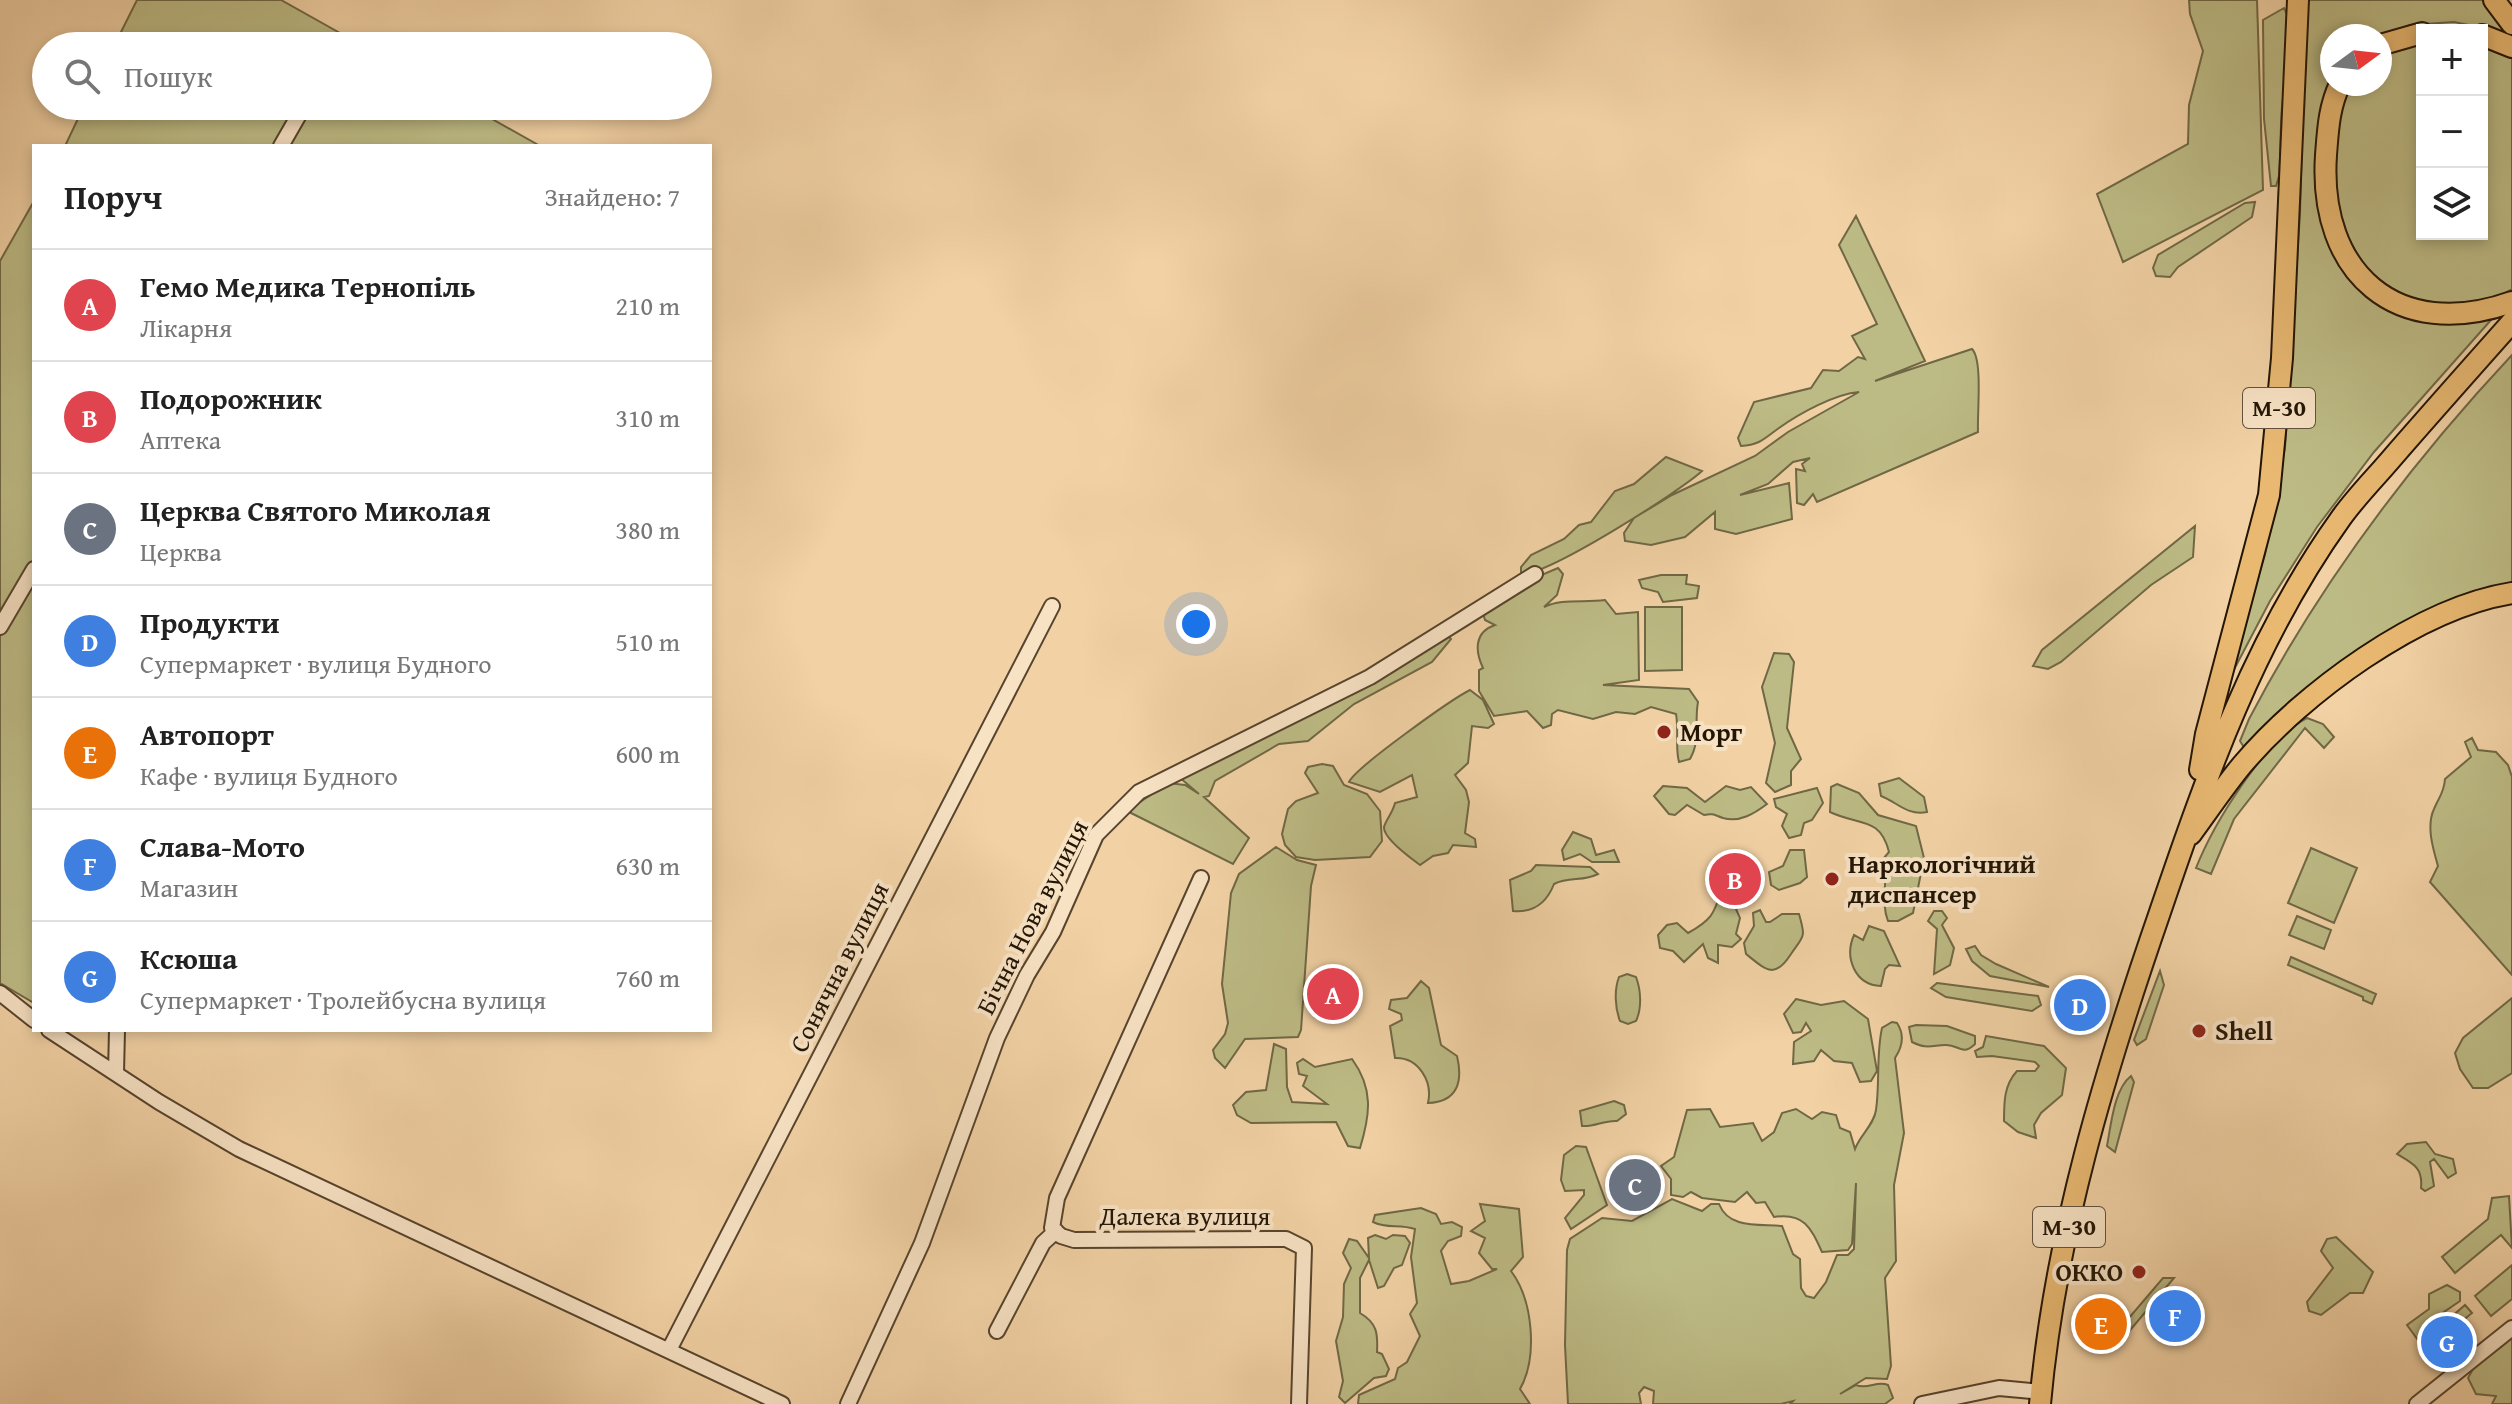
<!DOCTYPE html>
<html lang="uk">
<meta charset="utf-8">
<style>
body{margin:0;font-family:"Gentium Book Plus",serif;background:#f2f2f2;color:#222}
.controls{position:absolute;right:24px;top:24px;display:grid;overflow:hidden;border-radius:0px;box-shadow:0 4px 12px #0003}
.controls button{width:72px;height:72px;display:grid;place-items:center;padding:0;border:0;border-bottom:2px solid #e0e0e0;background:#fff;color:#222;font:40px sans-serif}
.compass{position:absolute;left:2320px;top:24px;width:72px;height:72px;border-radius:50%;background:#fff;box-shadow:0 4px 12px #0003;rotate:75deg}
.you{position:absolute;left:1196px;top:624px;width:28px;height:28px;margin:-20px;border:6px solid #fff;border-radius:50%;background:#1a73e8;box-shadow:0 0 0 12px #1a73e833}
.badge{display:grid;place-items:center;width:52px;height:52px;border-radius:50%;background:#111827;color:#fff;font-size:26px;font-weight:700}
.pin{position:absolute;translate:-50% -50%;border:4px solid #fff;box-shadow:0 2px 8px #0006}
.list{margin:0;padding:0;list-style:none}
h2{display:flex;justify-content:space-between;align-items:center;height:104px;margin:0;padding:0 32px;font-size:34px}
h2 small{font-size:26px;font-weight:400;color:#767676}
.list li{display:grid;grid-template-columns:52px 1fr auto;gap:24px;align-items:center;box-sizing:border-box;height:112px;padding:0 32px;border-top:2px solid #e0e0e0}
.list b{display:block;font-size:30px;white-space:nowrap}
.list p{margin:0;font-size:26px;white-space:nowrap;color:#767676}
.list em{font-size:26px;font-style:normal;color:#767676}
.icon{flex:none;width:44px;height:44px;fill:none;stroke:currentColor;stroke-width:2;stroke-linecap:round;stroke-linejoin:round}
.map{position:relative;flex:none;width:2512px;height:1404px;overflow:hidden}
.search{position:absolute;background:#fff;box-shadow:0 4px 12px #0003;left:32px;top:32px;width:680px;height:88px;display:flex;align-items:center;gap:20px;box-sizing:border-box;padding:0 28px;border-radius:44px;color:#767676;font-size:30px}
.panel{position:absolute;background:#fff;box-shadow:0 4px 12px #0003;left:32px;top:144px;width:680px;height:888px;border-radius:0px}
.map>svg:first-child{display:block}
</style>
<div class="map">
<svg width="2512" height="1404" viewBox="0 0 2512 1404">
<rect width="100%" height="100%" fill="#f2d2a5"/>
<filter id="stains"><feTurbulence type="fractalNoise" baseFrequency=".0025" numOctaves="4"/><feColorMatrix values="0 0 0 0 .2 0 0 0 0 .09 0 0 0 0 .02 0 0 0 .5 -.17"/></filter>
<radialGradient id="worn" r=".72"><stop offset=".6" stop-color="#630" stop-opacity="0"/><stop offset="1" stop-color="#630" stop-opacity=".3"/></radialGradient>
<path fill="#bdbb85" stroke="#706845" stroke-width="2" d="M137,0h144l82,46h-249z
M2189,0h68l6,190 -140,72 -26,-68 91,-50 1,-39 14,-54 -13,-37z
M2306,0h176l26,33 -54,-11 -44,3 -30,11h-48v48l-11,92 48,117 118,23 4,4 -117,132 -57,75 -47,74 -42,80 37,-127 20,-106 15,-235z
M2284,8c16,29 1,68 -2,99 -2,23 -1,46 -3,69l-3,10h-5l-7,-67 -1,-99z
M2422,35v199h60v-195l30,15v235l-14,8 -52,10 -54,-12 -39,-36 -20,-58 5,-82 11,-35h31v-33z
M84,106h385l71,40h-475z
M34,201v802l-34,-20v-722z
M2255,202l-3,15 -74,50 -8,10 -14,-1 -3,-8 5,-13 87,-52z
M1856,216l69,145 -50,20 97,-32c11,11 5,64 6,83l-161,70 -4,-8 -9,11 -7,-2 -1,-34 9,2 -3,-7 8,-6 -17,4 -25,22 -28,11 49,-12 3,36 -56,15 -21,-5v-17l-30,25 -34,8 -26,-4 -1,-8 10,-15 38,-23 83,-39 33,-24 71,-40c-24,2 -59,21 -80,36 -14,10 -19,17 -38,18l-3,-8 16,-36 57,-14 12,-18 16,1 19,-14 7,2 -13,-23 25,-12 -38,-79z
M2512,355v234l-69,21 -198,139 -5,-8 9,-22c70,-134 160,-254 263,-364z
M1666,457l36,14c-23,21 -155,105 -181,103v-7l10,-12 33,-16 15,-14 12,-3 24,-31 19,-7z
M2195,526l-2,31 -42,28 -90,77 -13,7 -15,-3 9,-16z
M1558,568l5,6 -6,21 -13,12c18,-9 40,-4 61,-7l11,14 22,-2 1,68 -36,5 86,4 9,13c-4,21 3,38 -8,57l-11,3c-4,-14 0,-32 -3,-48l-25,-7 -16,7 -19,-2 -23,7 -35,-9 -6,4 -1,11 -8,3 -16,-17 -33,5 -15,-25v-21l4,-2c-8,-17 -9,-36 12,-43l-10,-5 -2,-7 42,-31z
M1661,575h26l-1,9 13,2 -2,12 -34,4 -5,-10 -16,-4 -3,-8z
M1645,607h37v63l-37,1z
M1447,635l4,4 -19,23 -78,42 -46,37 -29,3 -64,37 -6,15 -5,1 45,41 -16,26 -106,-53 41,-28 17,2 14,9 -20,-17z
M1774,653l15,1 5,8 -7,66 14,31 -10,12v14l-16,7 -9,-9 9,-40 -13,-56z
M1470,690l13,10 11,24 -6,4 -16,-2 -4,37 -13,12 11,15 3,12 -4,31 10,6 1,8 -23,-2 -5,8 -15,3 -13,9c-8,-6 -37,-26 -36,-38 2,-7 9,-15 11,-24l22,-6 -5,-22 -32,17 -31,-10c7,-15 103,-83 121,-92z
M2307,718l16,6 11,13 -10,11 -19,-20 -71,91 -23,55 -15,-6c17,-43 69,-129 111,-150z
M2472,738l6,12 18,2 12,13 4,12v198l-82,-93 8,-16c-5,-17 -12,-40 -4,-57 5,-12 10,-16 11,-30l26,-22 -6,-15z
M1322,764l11,2 11,19 23,9 13,17 2,30 -12,16 -55,3 -19,-3 -11,-12 -3,-11 6,-25 8,-8 22,-8 -13,-20 3,-6z
M1899,778l25,19 3,15c-20,4 -30,-10 -46,-16l-2,-12z
M1837,784l22,9 19,22 38,11 8,32 -11,55 -15,8h-10c-8,-20 1,-41 -5,-62l6,-7c-9,-36 -30,-26 -59,-40l1,-25z
M1663,786l24,2 18,14 21,-16 14,4 11,-3 16,17c-12,9 -27,19 -44,14 -9,-3 -9,-5 -19,-3l-17,-10 -12,10 -6,-1 -15,-18z
M1817,788l6,15 -11,17 -8,3 -3,12 -12,3 -7,-12 5,-12 -11,-7 -2,-8z
M1573,832l18,7 5,16 18,-5 5,12h-27l-12,-8 -16,6 -2,-10z
M1276,847l21,13 19,5 -5,21 -10,144 -3,7 -53,2 -20,29 -10,-10 -2,-8 12,-16 3,-11 -6,-39 9,-91 8,-19z
M2311,848l46,20 -23,55 -46,-20z
M1790,850h14l3,27 -7,6 -21,7 -8,-5 -2,-13 14,-6z
M1536,865l54,2 8,7c-15,8 -29,2 -44,10 -7,18 -20,29 -41,27l-3,-31 21,-9z
M1725,881l9,3 -2,16 8,18 -4,16 5,5 -9,8 -14,-2v18l-10,-5 -5,-14 -19,18 -11,-11 -13,-3 -2,-13 9,-10 10,-2 11,10c29,-16 26,-23 37,-52z
M1760,910l6,12h4l12,-8h17c7,24 5,21 -8,40 -16,25 -24,17 -45,0l-2,-11 10,-17 -1,-13z
M1934,911h8l5,7 -5,7 12,23 -4,17 -16,9 3,-45 -9,-8z
M2297,916l34,14 -7,19 -35,-14z
M1869,926l15,5 16,35 -11,-1 -4,4 -4,17c-26,-1 -37,-28 -27,-51l9,5z
M1975,946l6,9 15,9 53,23 -59,-11 -18,-15 -6,-12z
M2291,957l85,37 -4,10 -9,-4v-3l-75,-32z
M2160,971l4,14 -18,54 -9,6 -3,-5z
M1627,974l9,3c5,13 6,31 0,44l-8,3 -8,-3c-5,-13 -6,-31 -1,-44z
M1421,981l8,7 12,57 16,11c6,25 1,46 -29,47 5,-22 -10,-46 -33,-45l-5,-32 12,-6 -1,-6 -12,-5 2,-9 16,-2z
M1937,983l101,13 3,9 -9,6 -86,-14 -15,-9z
M2512,998v75l-24,15h-15l-13,-19 -5,-16 8,-15z
M1796,999l25,6 23,-4 24,18 9,52 -6,10 -11,1 -8,-19 -18,-2 -13,-11 -7,11 -21,3 1,-22 17,-11 -5,-8 -5,9 -8,1 -9,-19z
M1892,1022l5,1c8,12 6,23 -2,35l9,75 -10,52 2,76 -11,17 6,88 -4,13 -21,-1 -26,16 16,-9c12,5 21,-5 32,0l5,13 -8,6h-95l3,-3 -12,3h-128l1,-13 -10,-4 -5,6 2,11h-73l-3,-59 2,-95 3,-11 32,-21 30,3 40,-22 30,12 9,-7h8c10,25 39,20 63,22l11,28 7,5 1,29 5,8 8,2 12,-16 11,-27h11l6,-6 2,-66 -4,61 -4,6 -26,2c-11,-24 -18,-40 -48,-35l-9,-15 -9,1 -9,-11 -12,10 -33,-4 -11,-6 -8,5 -12,-2v-16l-10,-13 13,-9 13,-47 23,-1 10,18 33,-4 9,18 12,-9 8,-19 14,-4 16,10 10,-7 14,3 4,13 10,4 5,17c5,-14 19,-24 21,-39 4,-27 0,-55 6,-82z
M1916,1025l31,1 28,10v8c-13,13 -16,0 -30,1 -15,1 -19,4 -33,-3l-3,-15z
M1986,1036l58,10 22,22 -4,27 -21,18 -7,12 2,13 -18,-6 -14,-11c0,-19 0,-36 13,-50h18l4,-5 -4,-4 -43,-6 -15,1 -2,-6 8,-4z
M1274,1044l12,5 1,38 5,15 35,2 -24,-18 4,-10 -8,-2 -2,-11 6,-4 12,8 37,-8c22,30 18,56 8,89l-12,-2 -12,-24 -85,1 -14,-8 -4,-10 13,-13 20,-2z
M2131,1076l3,6 -19,70 -8,-6c4,-21 7,-57 24,-70z
M1614,1101l10,4 2,9 -9,7c-13,-1 -22,6 -35,5l-2,-15z
M2426,1142l9,12 18,5 3,14 -8,5 -14,-19 -4,3 4,24 -9,5 -4,-3c2,-20 -7,-24 -24,-34l10,-10z
M1576,1146l10,1 21,58 -36,24 -6,-11 19,-23v-5l-19,1 -4,-11 3,-25z
M2509,1196l3,52 -11,-13 -46,38 -13,-16 46,-38 4,-21z
M1480,1204l39,5 4,48 -12,14c22,29 27,86 9,118l10,15h-172l1,-9 36,-16 3,-11 9,-6 13,-26 -10,-22 7,-11 -6,-46 4,-28c-16,-5 -28,0 -42,-7l2,-7 46,-7 15,6 5,10 11,-2 10,5 -1,9 -13,5 -7,10 10,33 18,-3 28,-12h-5l-13,-16 6,-15 -14,-7 14,-10z
M1375,1235l11,4 7,-4 12,1 5,7 -8,22 -8,3 -10,18 -6,2 -9,-28 -9,18v35c17,10 18,20 17,39l5,2 7,15 -3,7 -12,2 -29,25 -6,-6 4,-16 -7,-40 7,-24 1,-33 7,-16 -8,-15 6,-14 8,2 12,17 -1,-20z
M2336,1237l37,35 -10,21h-13l-29,22 -12,-4 -2,-9 26,-34 -12,-17 6,-12z
M2512,1265v34l-21,17 -16,-20z
M2163,1278h11l-58,69h-11l3,-15 21,-14z
M2447,1285l13,7v9l-32,22 -3,8 16,-5 24,-21 7,8 -46,38 -19,-26 22,-16v-15z
M2512,1331v73h-20l4,-8 -20,-2 -8,-16 6,-11z"/>
<g fill="none" stroke-linecap="round" stroke-linejoin="round">
<g stroke="#57442d" stroke-width="18">
<path id="minor" d="M281,146l23,-40
M0,627l34,-58
M1201,878l-144,320 -5,30 9,8 13,4 212,-1 18,9 -5,156
M0,993l34,27
M49,1030l110,72 80,47 543,255
M116,1073l1,-43
M997,1331l46,-88 13,-12
M669,1350l383,-744
M848,1404l74,-161 75,-205 30,-63 26,-43 43,-97 43,-43 231,-115 165,-103
M1922,1404l77,-16 42,4
M2417,1404l95,-76"/>
</g>
<g stroke="#231505" stroke-width="24">
<path id="highway" d="M2494,0l18,24
M2482,35l30,12
M2380,45l42,-12
M2340,84c-11,23 -12,45 -14,71 -8,118 71,188 186,147
M2200,770l6,-36 63,-239 13,-137 16,-358
M2191,834c17,-23 33,-47 51,-69 61,-72 176,-157 270,-172
M2040,1404c15,-169 65,-333 120,-492 47,-138 95,-274 181,-394 15,-21 34,-40 51,-60 40,-46 80,-91 120,-136"/>
</g>
<use href="#minor" stroke="#f7e2c4" stroke-width="14"/>
<use href="#highway" stroke="#e9b972" stroke-width="20"/>
</g>
<g fill="#8f2418" stroke="#f7e2c4" stroke-width="3">
<circle cx="1664" cy="732" r="8"/>
<circle cx="1832" cy="879" r="8"/>
<circle cx="2199" cy="1031" r="8"/>
<circle cx="2139" cy="1272" r="8"/>
</g>
<g text-anchor="middle" stroke-width="8" stroke-linejoin="round" paint-order="stroke">
<g fill="#f7e2c4" stroke="#63523e" stroke-width="2">
<rect x="2243" y="388" width="72" height="40" rx="6"/>
<rect x="2033" y="1207" width="72" height="40" rx="6"/>
</g>
<g font-size="24" font-weight="bold" fill="#231505">
<text x="2279" y="416">М-30</text>
<text x="2069" y="1235">М-30</text>
</g>
<g font-size="26" font-weight="bold" fill="#231505" stroke="#f7e2c4" text-anchor="start">
<text x="1680" y="741">Морг</text>
<text x="1848" y="873">Наркологічний<tspan x="1848" dy="30">диспансер</tspan></text>
<text x="2215" y="1040">Shell</text>
<text x="2123" y="1281" text-anchor="end">ОККО</text>
</g>
<g font-size="26" fill="#231505" stroke="#f7e2c4">
<text transform="translate(1032 917) rotate(-63)" y="9">Бічна Нова вулиця</text>
<text transform="translate(839 967) rotate(-63)" y="9">Сонячна вулиця</text>
<text x="1185" y="1225">Далека вулиця</text>
</g>
</g>
<rect width="100%" height="100%" filter="url(#stains)"/>
<rect width="100%" height="100%" fill="url(#worn)"/>
</svg>
<div class="controls">
<button>+</button>
<button>−</button>
<button><svg class="icon" aria-label="layers" viewBox="0 0 24 24"><path d="M12 4l9 5-9 5-9-5zM3 14l9 5 9-5"/></svg></button>
</div>
<svg class="compass" viewBox="-18 -18 36 36"><path d="M0-13l5 13h-10z" fill="#e53935"/><path d="M0 13l5-13h-10z" fill="#767676"/></svg>
<div class="you"></div>
<div class="pin badge" style="left:1333px;top:994px;background:#e0444e">A</div>
<div class="pin badge" style="left:1735px;top:879px;background:#e0444e">B</div>
<div class="pin badge" style="left:1635px;top:1185px;background:#6b7280">C</div>
<div class="pin badge" style="left:2080px;top:1005px;background:#3f7fe0">D</div>
<div class="pin badge" style="left:2101px;top:1324px;background:#e8710a">E</div>
<div class="pin badge" style="left:2175px;top:1316px;background:#3f7fe0">F</div>
<div class="pin badge" style="left:2447px;top:1342px;background:#3f7fe0">G</div>
<div class="search"><svg class="icon" aria-label="search" viewBox="0 0 24 24"><circle cx="10" cy="10" r="6"/><path d="M15 15l6 6"/></svg>Пошук</div>
<section class="panel">
<h2>Поруч<small>Знайдено: 7</small></h2>
<ul class="list">
<li><span class="badge" style="background:#e0444e">A</span><div><b>Гемо Медика Тернопіль</b><p>Лікарня</p></div><em>210 m</em></li>
<li><span class="badge" style="background:#e0444e">B</span><div><b>Подорожник</b><p>Аптека</p></div><em>310 m</em></li>
<li><span class="badge" style="background:#6b7280">C</span><div><b>Церква Святого Миколая</b><p>Церква</p></div><em>380 m</em></li>
<li><span class="badge" style="background:#3f7fe0">D</span><div><b>Продукти</b><p>Супермаркет · вулиця Будного</p></div><em>510 m</em></li>
<li><span class="badge" style="background:#e8710a">E</span><div><b>Автопорт</b><p>Кафе · вулиця Будного</p></div><em>600 m</em></li>
<li><span class="badge" style="background:#3f7fe0">F</span><div><b>Слава-Мото</b><p>Магазин</p></div><em>630 m</em></li>
<li><span class="badge" style="background:#3f7fe0">G</span><div><b>Ксюша</b><p>Супермаркет · Тролейбусна вулиця</p></div><em>760 m</em></li>
</ul>
</section>
</div>
